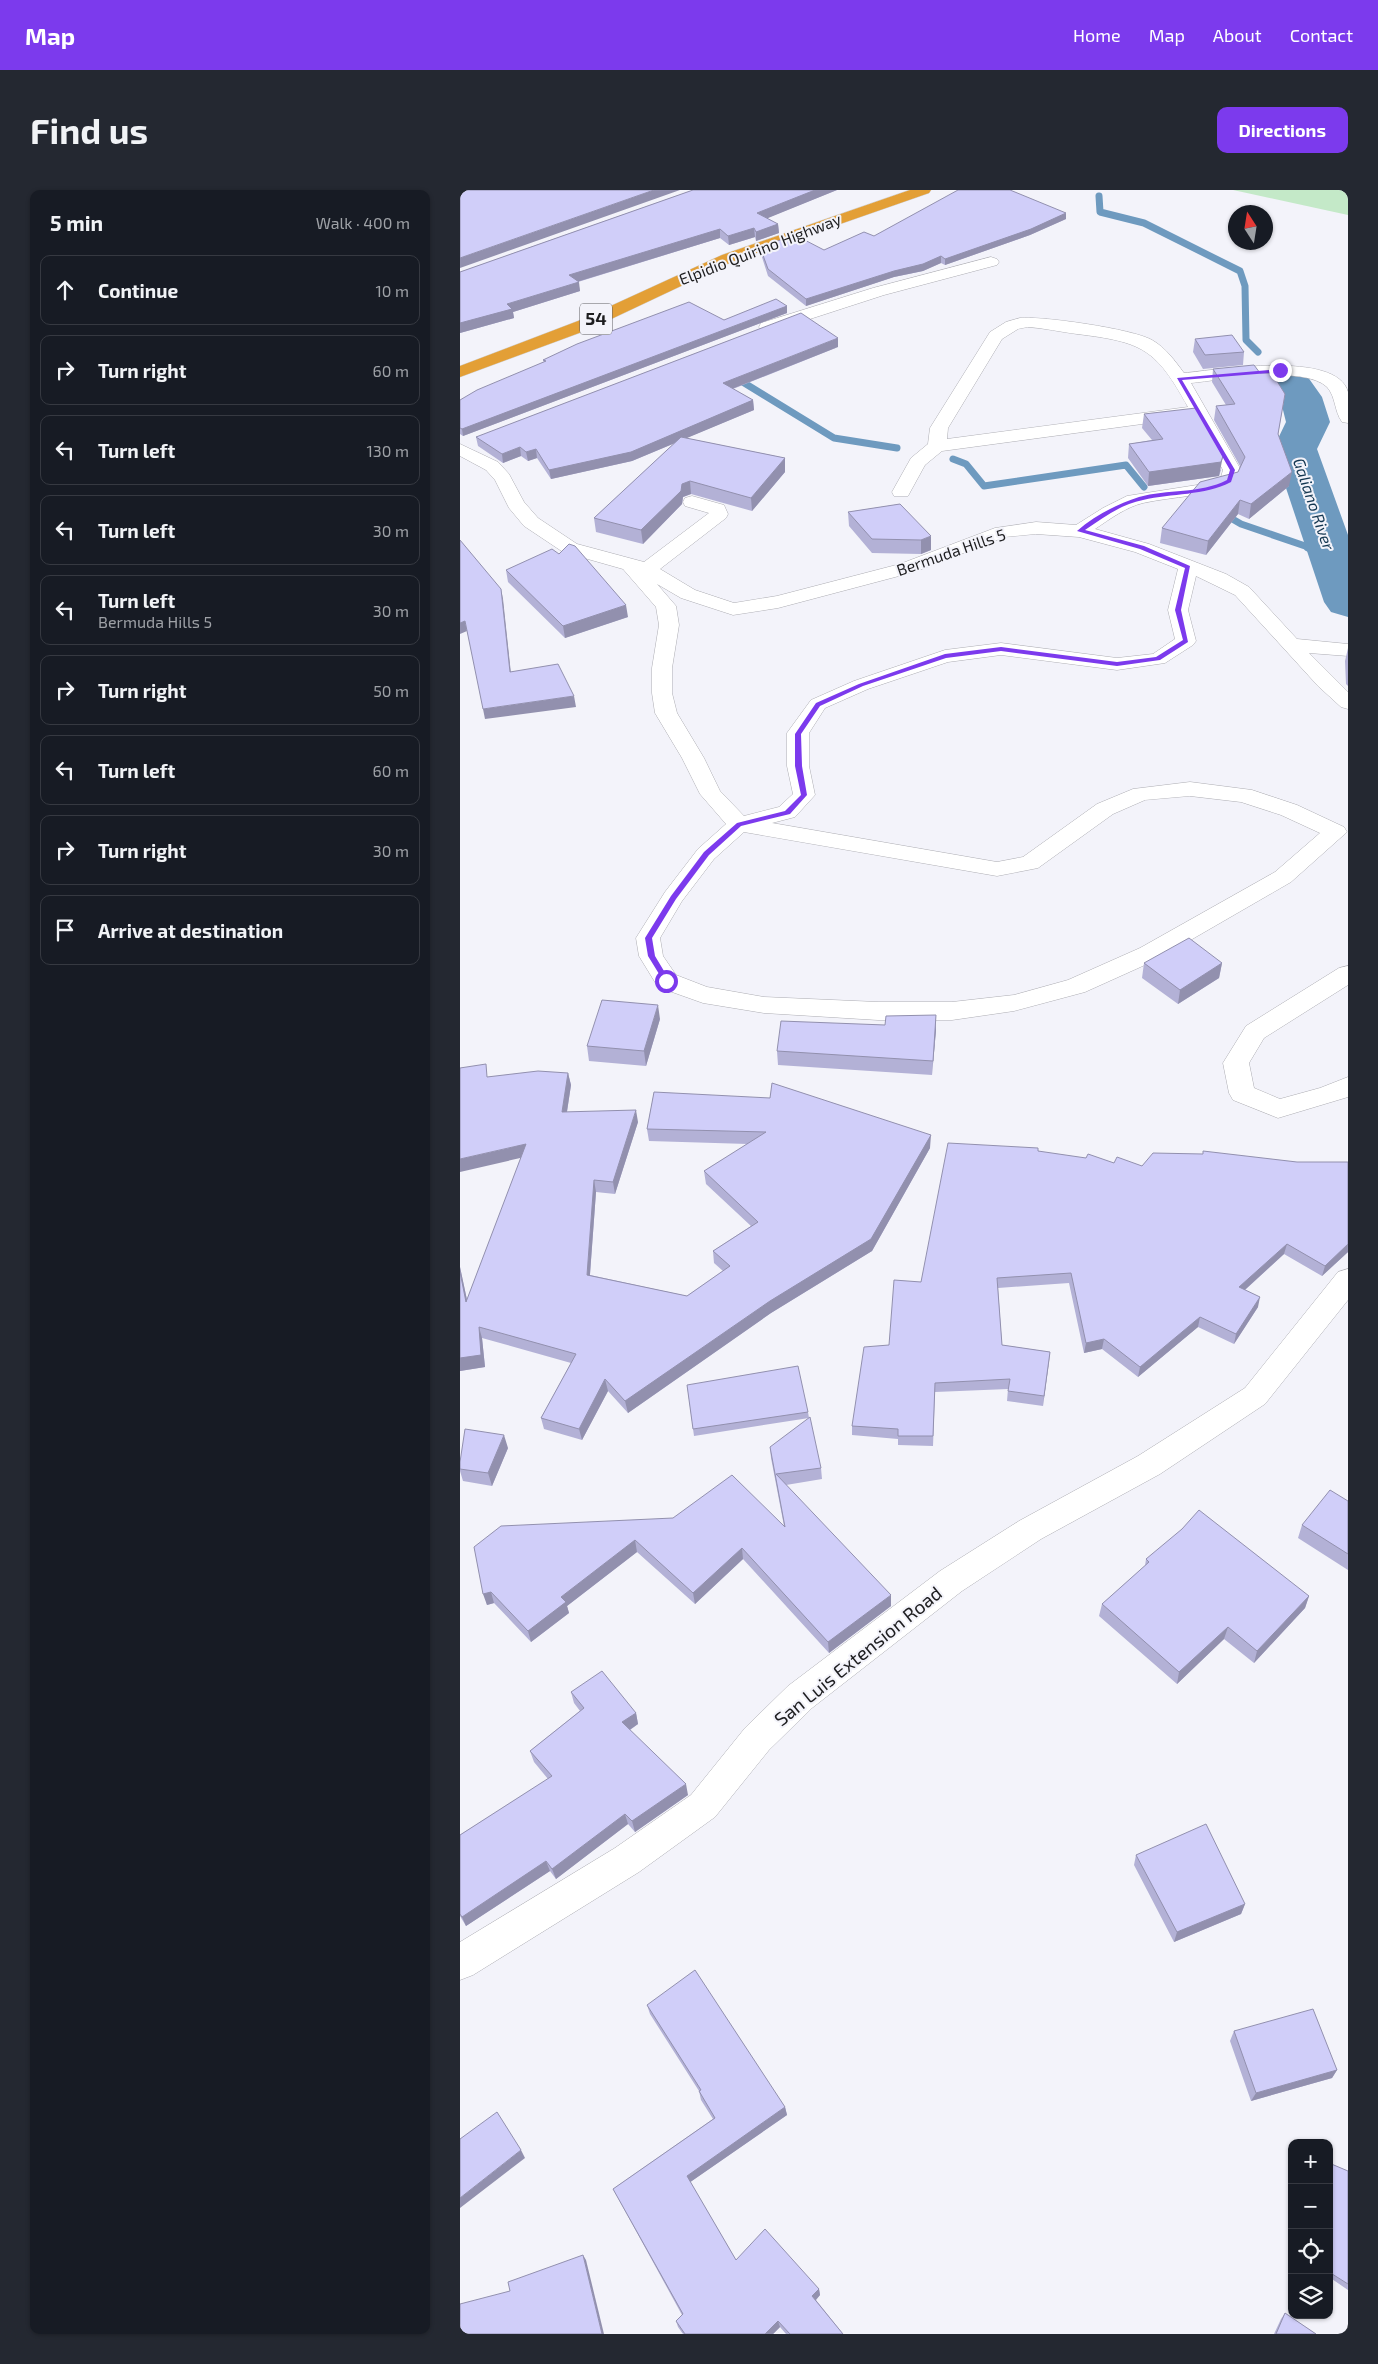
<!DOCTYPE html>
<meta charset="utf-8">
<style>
body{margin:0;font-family:"Exo 2",sans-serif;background:#242831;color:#f1f3f6}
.controls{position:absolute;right:15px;bottom:15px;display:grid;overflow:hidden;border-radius:10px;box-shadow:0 1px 4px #0004}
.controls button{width:45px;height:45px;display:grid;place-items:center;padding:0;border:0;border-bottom:1px solid #363941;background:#171b24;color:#f1f3f6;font:25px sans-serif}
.compass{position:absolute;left:768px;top:15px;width:45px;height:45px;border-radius:50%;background:#171b24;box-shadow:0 1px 4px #0004;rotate:348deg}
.stop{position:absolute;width:15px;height:15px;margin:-11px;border:4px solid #7c3aed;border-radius:50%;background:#fff}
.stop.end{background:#7c3aed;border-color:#fff;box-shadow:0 1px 5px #0008}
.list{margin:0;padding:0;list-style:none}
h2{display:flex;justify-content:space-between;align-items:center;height:65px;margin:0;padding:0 20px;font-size:21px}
h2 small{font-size:16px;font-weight:400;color:#9ea1a6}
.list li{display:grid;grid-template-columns:32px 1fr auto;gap:15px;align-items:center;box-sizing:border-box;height:70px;margin:0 10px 10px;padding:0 10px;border:1px solid #363941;border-radius:10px}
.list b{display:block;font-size:19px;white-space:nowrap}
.list p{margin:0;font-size:16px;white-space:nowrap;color:#9ea1a6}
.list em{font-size:16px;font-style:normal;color:#9ea1a6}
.icon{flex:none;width:28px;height:28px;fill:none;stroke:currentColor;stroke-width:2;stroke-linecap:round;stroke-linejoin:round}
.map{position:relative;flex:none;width:888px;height:2144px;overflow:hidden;border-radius:10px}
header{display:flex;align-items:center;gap:30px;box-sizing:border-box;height:70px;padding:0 25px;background:#7c3aed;color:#fff}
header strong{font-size:24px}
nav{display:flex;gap:28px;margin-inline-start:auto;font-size:18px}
.intro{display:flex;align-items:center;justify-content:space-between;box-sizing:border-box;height:120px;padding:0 30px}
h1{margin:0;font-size:35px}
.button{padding:12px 22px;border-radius:10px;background:#7c3aed;color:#fff;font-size:18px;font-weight:700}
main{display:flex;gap:30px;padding:0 30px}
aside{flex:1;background:#171b24;border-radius:10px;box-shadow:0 1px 4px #0004}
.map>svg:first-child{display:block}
</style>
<header>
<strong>Map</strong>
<nav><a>Home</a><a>Map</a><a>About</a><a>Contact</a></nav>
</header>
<div class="intro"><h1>Find us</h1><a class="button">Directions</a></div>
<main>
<aside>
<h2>5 min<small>Walk · 400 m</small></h2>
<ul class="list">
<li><svg class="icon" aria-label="ahead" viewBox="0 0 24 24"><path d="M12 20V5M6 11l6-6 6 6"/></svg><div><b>Continue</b></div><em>10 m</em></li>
<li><svg class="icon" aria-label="right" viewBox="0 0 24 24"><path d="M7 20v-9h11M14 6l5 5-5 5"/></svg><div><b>Turn right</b></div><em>60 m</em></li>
<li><svg class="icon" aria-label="left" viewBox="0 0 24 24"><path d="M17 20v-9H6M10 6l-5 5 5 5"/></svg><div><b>Turn left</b></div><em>130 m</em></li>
<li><svg class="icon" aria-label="left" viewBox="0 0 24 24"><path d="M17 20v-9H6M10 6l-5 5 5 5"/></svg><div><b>Turn left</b></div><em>30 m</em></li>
<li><svg class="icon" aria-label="left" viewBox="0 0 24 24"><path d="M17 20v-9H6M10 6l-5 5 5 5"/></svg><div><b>Turn left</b><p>Bermuda Hills 5</p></div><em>30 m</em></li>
<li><svg class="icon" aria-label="right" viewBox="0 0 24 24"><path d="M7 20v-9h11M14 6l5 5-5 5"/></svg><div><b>Turn right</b></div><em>50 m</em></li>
<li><svg class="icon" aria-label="left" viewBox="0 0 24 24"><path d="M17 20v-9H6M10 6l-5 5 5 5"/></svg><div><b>Turn left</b></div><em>60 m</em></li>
<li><svg class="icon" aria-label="right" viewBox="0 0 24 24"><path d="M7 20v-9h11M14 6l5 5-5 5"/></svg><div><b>Turn right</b></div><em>30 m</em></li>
<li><svg class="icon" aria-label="arrive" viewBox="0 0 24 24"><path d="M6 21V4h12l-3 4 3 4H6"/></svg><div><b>Arrive at destination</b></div></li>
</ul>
</aside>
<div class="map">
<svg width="888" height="2144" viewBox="0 0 888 2144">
<rect width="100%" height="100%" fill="#f3f3fa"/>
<path fill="#c4e9c8" d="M773,0h115v25z"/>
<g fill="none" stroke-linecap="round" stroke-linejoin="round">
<path stroke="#6e9abf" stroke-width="7" d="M639,6l1,16 44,11 96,48 5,15 1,54 12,12
M281,191l93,57 63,10
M493,269l13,5 18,22 142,-21 18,22
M762,323l19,11 70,24"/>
<path stroke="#6e9abf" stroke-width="9" d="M848,357l24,8"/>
<path fill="#6e9abf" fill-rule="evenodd" d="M830,179l15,4 17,24 8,25 -13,27 31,86v82l-17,-5 -7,-10 -51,-153 13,-27 -6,-24 -11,-16 6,-9z"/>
<g stroke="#adadb3" stroke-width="1">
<path id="minor" d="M531,67l6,2 2,3 -2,3 -113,30 -111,36h-12l-2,-4 2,-4 112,-35z
M560,128c23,-2 113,11 132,22 14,8 23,21 32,33 32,-3 153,-23 164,19 0,9 0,22 0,31l-6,-1c-8,-11 -6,-25 -15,-35 -23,-22 -106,-7 -136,-4l50,87 -6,14c-29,13 -60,12 -92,19 -17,4 -33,16 -48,26l54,15 77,30 23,13 48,52 51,5v12l-39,-3 39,39v17l-7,-2 -23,-21 -83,-91 -39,-19 -8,34 8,31 -3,4 -28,18 -48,7 -116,-15 -53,7 -80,27 -43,19 -16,25v33l6,29 -20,22 -23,6 225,39 26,-5 74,-53 36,-15 57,-7 62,8 45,15 47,22 3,5 -56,50 -135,78 -71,32 -71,19 -62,9h-74l-114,-7 -61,-10 -45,-16 -19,-31 -3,-18 29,-46 33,-43 28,-25 -26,-30 -18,-36 -27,-45 -3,-20v-25l7,-43 -3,-18 -33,-38 -60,-17 -39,-26 -15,-18 -14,-28 -9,-10 -26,-14v-12l38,18 11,12 15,28 14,16 39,26 67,18 65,-49 -24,-7 -2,-4 2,-4 7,-2 32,9 4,9 -2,4 -66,51 35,21 39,13 43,-7 123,-32 95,-36 41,-6 40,3 27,-17 24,-12 70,-11 24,-8 2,-7 -29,-53 -252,34 -17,14 -17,31h-14l-2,-4 19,-34 17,-14 2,-16 60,-96 16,-10zM568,137c16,1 33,5 49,7 66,8 79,15 111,73l-241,32 1,-11 54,-89 16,-10zM576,344l43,3 56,15 43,17 -10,41 7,29 -22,15 -36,4 -116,-15 -56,7 -91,31 -43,19 -24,33v33l6,28 -14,13 -35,9 -24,-25 -16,-33 -27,-45 -5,-20v-25l7,-43 -3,-19 -19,-22 24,14 52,17 45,-7 136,-36 91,-35zM730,606l51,6 40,13 39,18 -45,39 -135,76 -72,32 -54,15 -62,7h-74l-114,-5 -57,-10 -31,-12 -13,-19 -3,-18 22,-37 32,-42 30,-27 253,44 41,-8 75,-54 32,-14z
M888,776v19l-84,53 -15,25 5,25 26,11 40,-11 28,-11v20l-70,21 -45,-18 -4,-7 -6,-30 23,-37 93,-58z
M888,1079v31l-83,104 -105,70 -119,65 -79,52 -150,117 -43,42 -54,67 -76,55 -166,103 -13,5v-38l155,-94 76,-53 54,-67 43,-42 152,-115 79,-50 119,-65 107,-68 93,-116z"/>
</g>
<g stroke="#d2d2d2" stroke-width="1">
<path id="highway" d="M450,0h21l-2,3 -195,68 -144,68 -130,48v-11l118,-45 144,-66z"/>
</g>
<use href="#minor" fill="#fff" fill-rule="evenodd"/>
<use href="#highway" fill="#e39f36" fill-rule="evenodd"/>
</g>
<path fill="#b3b1d6" d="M233,0h144l-70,28 11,6 1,9 -23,8 -1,-4 -26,8 -9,-7 -142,44 2,9 -67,21 1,6 -54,15v-61z
M606,29l-36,16 -85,30 -4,-2 -18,8 -29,6 -88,29 -38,-30 -7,-22 -1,-7 64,3 50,-14z
M327,116v7l-324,123 -3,-2v-34l84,-38 -1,-2z
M735,149l49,13 -1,13 -40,4 -10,-17z
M378,157l-105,42 20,11 1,10 -68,28 99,20v14l-33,39 -61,-17 -8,3 -1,7 -39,40 -47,-12 -2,-14 81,-75 -43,18 -81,18 -14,-21 -9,3 -7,-5 -18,7 -25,-17 -2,-9z
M753,179l47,4 25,21 -7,41 11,51 -40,33 -11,-5 -32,41 -46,-12 2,-15 76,-56 2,-6 -26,-46 2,-14 10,-1 -14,-23z
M684,224l77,56 -2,6 -71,10 -20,-28 1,-14 23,-4 -10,-12z
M440,314l31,46 -10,4 -49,-1 -23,-27 -1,-14z
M46,380l122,47 -63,21 -57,-56z
M888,458v38l-2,-2 -1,-23z
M684,773h78l-3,15 -41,26 -36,-26z
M476,825v15l-4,45 -154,-10 -1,-14 108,-26z
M200,829l-14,47 -57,-5 -2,-15z
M108,883l3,12 -4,27 71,10 -23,72 -19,-2 -6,83 97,21 36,-25 -9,-8 -1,-12 38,-25 -45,-42 -2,-13 44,-27 -99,-3 -2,-12 7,-37 276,56 -58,103 -101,62 -143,100 -20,-22 -26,49 -38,-11 -3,-11 30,-55 -89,-25 3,29 -25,4v-104l7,33 54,-142 -32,-81z
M578,961l310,101 -26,24 -38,-22 -39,36 13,17 -24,37 -36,-17 -60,50 -36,-28 -18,4 -15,-70 -71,5 4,57 48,7 -7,54 -36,-5 1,-12 -73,3 -2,54 -35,-1v-6l-46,-4v-9l37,-81 32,-63z
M227,1195l121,27 1,6 -115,18z
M310,1257l51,21 1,11 -36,6 105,121 -62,47 -86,-94 -48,45 -58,-52 -70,54 2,7 -38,29 -37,-39 -7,2 -13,-58 310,-21 -13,-68z
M48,1258l-16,38 -29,-5 -3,-10v-9z
M888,1311v69l-50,-32 4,-13z
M686,1369l163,37 -4,12 -51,55 -30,-24 -47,45 -78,-68 3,-12 43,-38z
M111,1502l65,21 2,11 -8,6 58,65 -53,37 -7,-8 -72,55 -6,-8 -84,55 -6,-10v-81l88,-56 -14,-17 -4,-11 50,-40 -6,-8z
M676,1665l109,49 -4,10 -67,28 -40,-77z
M187,1815l138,102 2,8 -97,67 46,78 83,29 1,6 -4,5 27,34h-57l-6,-7 -7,7h-90l-5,-7 -2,-6 6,-6 -69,-126 100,-70 -12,-19 -2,-9 -49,-77z
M774,1841l103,39 -5,8 -81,23 -21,-60z
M869,1973l19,8v119l-19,-13z
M825,2123l31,21h-42l7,-15z"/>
<path fill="#9290ae" d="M194,0h26l-220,78v-10z
M355,0h22l-79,32 -1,-9z
M606,23v6l-36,16 -85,30v-6z
M318,34l1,9 -23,8v-9z
M294,38l1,9 -26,8 -1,-9z
M260,39v9l-150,46 -1,-9z
M481,66v7l-18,8 -29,6 -88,29v-7z
M119,92l1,9 -67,21 1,6 -54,15v-10l47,-19z
M327,116v7l-324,123 -1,-7z
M378,148v9l-114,45 -1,-9z
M293,210l1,10 -122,51 -81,18 -2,-9z
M60,257l1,9 -18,7 -1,-9z
M76,259l1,9 -9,3 -2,-9z
M763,266l-4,20 -71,10 1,-14z
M325,268v14l-33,39 -1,-13z
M832,282l-3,14 -40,33 2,-15z
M230,291l1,13 -8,3 -1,7 -39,40 -2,-14 41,-46z
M780,310l-2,14 -32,41 2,-14z
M471,346v14l-10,4v-14z
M41,399l2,10 9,84 -2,-11z
M166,415l2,12 -63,21 -2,-12z
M5,431l2,10 -7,3v-11z
M114,506l2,11 -91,12 -2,-10z
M762,773l-3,15 -41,26 2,-14z
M198,815l2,14 -14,47 -2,-15z
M476,825v15l-4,45 1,-14z
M108,883l3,12 -6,39 -3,-12z
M176,920l2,12 -23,72 -2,-12z
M471,945l-1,13 -58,103 -101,62 -143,100 -3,-12z
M66,954l3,12 -69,16v-13z
M134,990l2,12 -7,95 -2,-12z
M827,1054l-3,10 -47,43 2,-10z
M888,1054v8l-26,24 3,-10z
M0,1077l10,47 -4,-12 -6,-30z
M800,1107l-2,10 -24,37 2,-10z
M740,1127l-2,10 -60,50 2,-10z
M19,1137l3,11 3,29 -25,4v-13z
M644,1149l-2,10 -18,4 2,-10z
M590,1162l-1,10 -6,44 1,-10z
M145,1189l3,12 -26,49 -3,-11z
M44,1245l4,13 -16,38 -4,-13z
M175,1350l2,12 -70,54 2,7 -38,29 -3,-11 33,-34z
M282,1358l1,11 -48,45 -2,-11z
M31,1402l3,11 -7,2 -4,-11z
M431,1405v11l-62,47 -1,-11z
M849,1406l-4,12 -51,55 3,-12z
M768,1437l-4,12 -47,45 2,-12z
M176,1523l2,11 -13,9 -3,-11z
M226,1594l2,11 -53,37 -3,-11z
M165,1624l3,10 -72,55 -4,-10z
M86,1671l4,10 -84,55 -4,-9z
M785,1714l-4,10 -67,28 3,-10z
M877,1880l-5,8 -81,23 5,-8z
M325,1917l2,8 -98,68 -2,-7z
M61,1960l4,8 -65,50v-10z
M123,2065l3,5 18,74h-2z
M359,2099l1,6 -6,7 -2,-6z
M318,2131l2,6 -7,7h-8z"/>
<path fill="#d0cef9" stroke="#9290ae" d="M0,0h194l-194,68z
M233,0h122l-58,23 21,11 -22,8 -2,-4 -26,8 -8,-7 -151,46 10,7 -72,22 5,5 -52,14v-51z
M498,0h52l56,23 -35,16 -86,30 -4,-3 -18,8 -29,7 -88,28 -38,-30 -8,-22 35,-12 29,15 40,-18 10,4z
M316,109l11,7 -325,123 -2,-1v-28l17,-10 69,-29 -3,-1 34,-16 112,-42 35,18z
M341,123l37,25 -115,45 30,17 -122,52 -82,18 -13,-21 -10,3 -6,-5 -18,7 -26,-17z
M772,145l12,17 -39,3 -10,-16z
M794,175l6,8h12l13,21 -7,40 14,38 -41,32 -11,-4 -32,41 -46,-13 38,-46 38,-10 7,-15 -29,-51 19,-2 -22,-35z
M736,218l27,48 -2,6 -72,10 -20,-28 34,-5 -19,-25z
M221,247l104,21 -34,40 -61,-17 -8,3 -1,7 -40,39 -47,-12z
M440,314l31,32 -10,4 -49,-1 -24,-27z
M0,350l41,49 9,83 48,-8 16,32 -91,13 -18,-88 -5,2z
M109,354l6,2 51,59 -63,21 -57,-56 46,-21 7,5z
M729,748l33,25 -42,27 -36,-27z
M142,810l56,5 -14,46 -57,-5z
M476,825l-3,46 -156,-10 4,-30 104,4 1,-9z
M26,874l1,13 51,-6 30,2 -6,39 74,-2 -23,72 -19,-2 -7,95 100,21 43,-30 -17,-15 45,-29 -54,-51 62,-39 -119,-3 7,-37 116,6 2,-15 159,52 -60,104 -101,62 -145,100 -20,-22 -26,50 -38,-11 35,-64 -97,-27 2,28 -21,3v-86l6,30 60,-158 -66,15v-91z
M488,953l90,5v3l48,7 2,-4 26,9 3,-6 25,9 11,-13 50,1v-3l94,11h51v82l-23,22 -38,-22 -48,43 21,10 -24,37 -36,-17 -60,50 -36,-28 -18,4 -15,-70 -74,5 5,67 48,7 -6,44 -36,-5 2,-12 -75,4 -2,53h-35v-7l-46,-3 12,-79 25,-2 5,-65 27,2z
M338,1176l10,46 -115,17 -6,-44z
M350,1227l11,51 -45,6 115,121 -63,47 -86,-94 -49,45 -58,-53 -74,57 5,5 -38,29 -37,-39 -8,2 -9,-47 27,-21 172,-8 59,-43 53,52 -15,-80z
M5,1239l39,6 -16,38 -28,-4v-7z
M870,1300l18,11v53l-46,-29z
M739,1320l110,86 -52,55 -29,-24 -49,45 -77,-68 47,-42 -3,-3 36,-30z
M142,1481l34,42 -14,9 64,62 -54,37 -7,-7 -73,55 -6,-8 -84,56 -2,-3v-79l92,-59 -22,-25 54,-43 -13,-16z
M746,1634l39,80 -68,28 -41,-77z
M235,1780l90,137 -98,69 49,84 29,-31 54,60 -7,7 31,38h-53l-12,-13 -13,13h-80l-9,-13 7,-7 -70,-125 102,-71 -16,-27 2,-1 -54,-85z
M853,1819l24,61 -81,23 -22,-62z
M37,1922l24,38 -61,48v-59z
M869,1973l19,8v113l-19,-12z
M123,2065l19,79h-142v-30l50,-13 -2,-9z
M825,2123l31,21h-40z"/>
<path fill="#7c3aed" d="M821,179l-1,3 -98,8 53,90 -4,12c-27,14 -59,11 -88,18 -22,4 -40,18 -58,30l59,16 46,20 -9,44 7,32 -28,18 -43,6 -116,-15 -55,7 -83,28 -43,20 -19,28 1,32 5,29 -17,19 -49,12 -32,29 -33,44 -24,39 3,18 15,25 -6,1 -16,-26 -3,-18 26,-42 33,-44 33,-29 48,-12 16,-16 -6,-29v-32l21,-31 43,-19 86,-30 56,-7 116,15 39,-5 27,-17 -8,-30 10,-42 -45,-19 -63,-18c17,-15 40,-27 62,-34 28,-8 61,-3 88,-17l3,-10 -53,-92z"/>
<g text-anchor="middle" stroke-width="4" stroke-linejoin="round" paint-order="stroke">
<g font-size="16" fill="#1d1d1f" stroke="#f3f3fa">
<text transform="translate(300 59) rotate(-21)" y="6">Elpidio Quirino Highway</text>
<text transform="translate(491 362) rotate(-19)" y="6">Bermuda Hills 5</text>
</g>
<g font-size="16" font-style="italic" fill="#133650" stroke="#f3f3fa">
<text transform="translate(854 314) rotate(71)" y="6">Galiano River</text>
</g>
<rect fill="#f3f3fa" stroke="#5d5d61" stroke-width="1" x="120" y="113.5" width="32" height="31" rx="4"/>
<g font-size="18" font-weight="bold" fill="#1d1d1f">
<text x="136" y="135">54</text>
</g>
<g font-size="19" fill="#1d1d1f" stroke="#f3f3fa">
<text transform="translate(398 1466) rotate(-39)" y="7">San Luis Extension Road</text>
</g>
</g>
</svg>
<div class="controls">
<button>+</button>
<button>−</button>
<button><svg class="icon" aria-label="locate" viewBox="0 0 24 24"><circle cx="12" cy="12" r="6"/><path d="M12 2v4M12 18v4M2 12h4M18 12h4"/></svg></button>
<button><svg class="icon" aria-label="layers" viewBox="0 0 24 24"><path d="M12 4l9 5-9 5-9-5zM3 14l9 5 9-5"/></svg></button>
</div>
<svg class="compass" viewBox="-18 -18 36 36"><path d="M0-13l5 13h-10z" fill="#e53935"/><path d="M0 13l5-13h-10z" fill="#9ea1a6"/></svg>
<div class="stop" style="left:206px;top:791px"></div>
<div class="stop end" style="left:820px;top:180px"></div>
</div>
</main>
